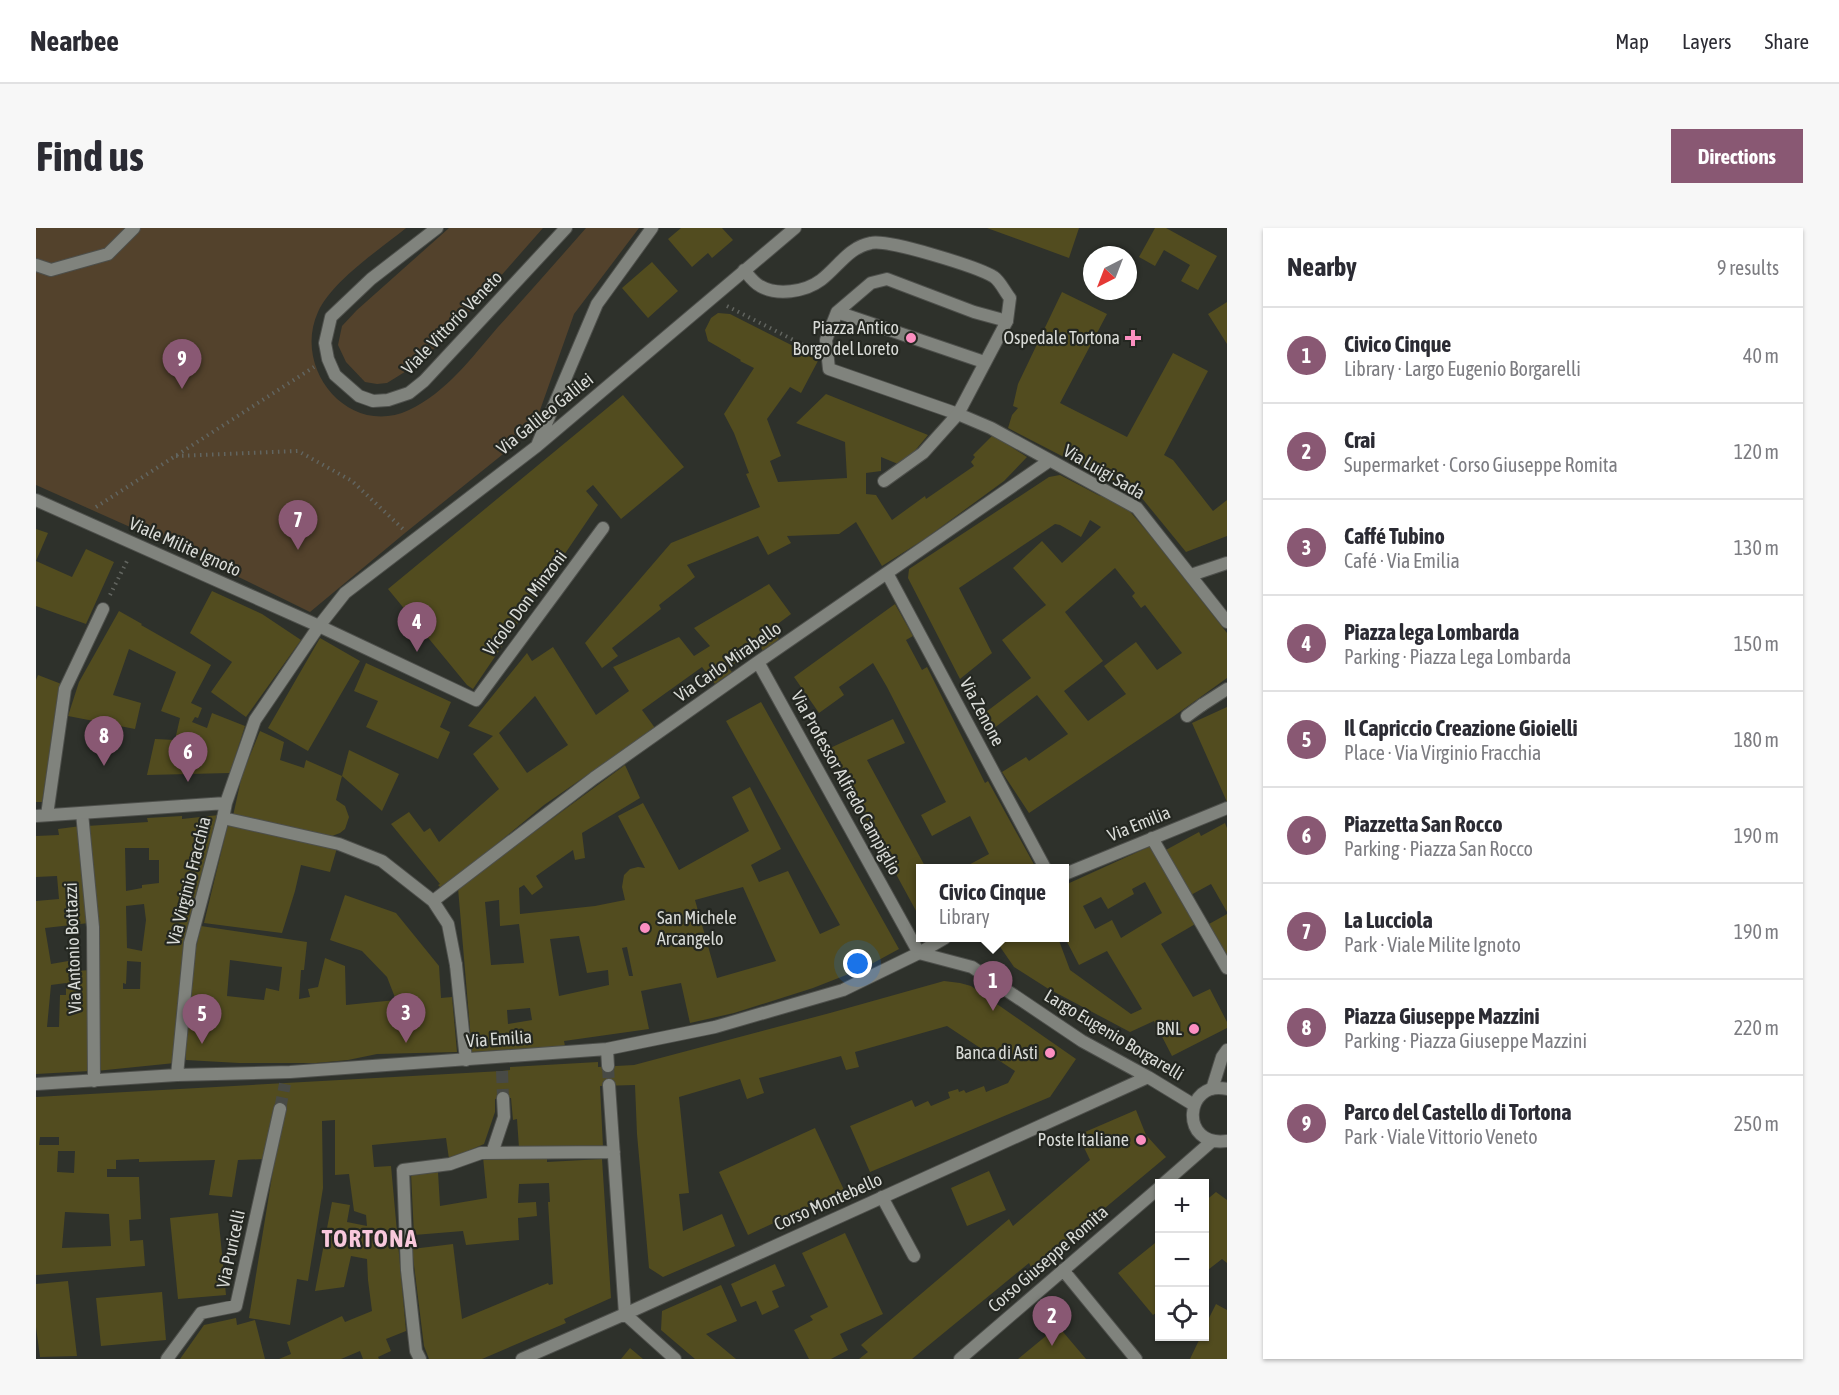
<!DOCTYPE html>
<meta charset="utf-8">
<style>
body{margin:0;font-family:"Asap Condensed",sans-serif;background:#f7f7f7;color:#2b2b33}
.controls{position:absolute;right:18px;bottom:18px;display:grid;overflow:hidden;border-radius:0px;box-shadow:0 2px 4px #0004}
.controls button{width:54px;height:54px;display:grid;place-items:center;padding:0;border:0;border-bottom:2px solid #e1e1e2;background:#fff;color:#2b2b33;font:30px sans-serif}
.compass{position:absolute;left:1047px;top:18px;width:54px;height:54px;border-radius:50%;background:#fff;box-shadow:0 2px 4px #0004;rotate:222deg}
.you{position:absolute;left:822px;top:736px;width:21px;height:21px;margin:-15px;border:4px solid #fff;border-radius:50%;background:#1a73e8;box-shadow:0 0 0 9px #1a73e833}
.badge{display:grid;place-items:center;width:39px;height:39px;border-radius:50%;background:#895873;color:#fff;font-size:20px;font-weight:700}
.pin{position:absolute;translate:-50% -50px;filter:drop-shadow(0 2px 3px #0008)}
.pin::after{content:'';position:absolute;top:32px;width:21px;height:18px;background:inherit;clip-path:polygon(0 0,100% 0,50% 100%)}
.popup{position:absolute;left:880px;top:636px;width:153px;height:78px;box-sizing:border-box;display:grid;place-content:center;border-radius:0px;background:#fff;filter:drop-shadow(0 2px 4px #0005);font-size:20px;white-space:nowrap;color:#7c7c81}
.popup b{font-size:22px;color:#2b2b33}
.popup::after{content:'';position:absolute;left:50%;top:100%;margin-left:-12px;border:12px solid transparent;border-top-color:#fff}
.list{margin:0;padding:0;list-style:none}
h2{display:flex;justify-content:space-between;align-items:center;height:78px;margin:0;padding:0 24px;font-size:26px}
h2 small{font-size:20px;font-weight:400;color:#7c7c81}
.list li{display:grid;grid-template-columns:39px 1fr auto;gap:18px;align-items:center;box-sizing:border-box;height:96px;padding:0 24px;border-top:2px solid #e1e1e2}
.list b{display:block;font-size:22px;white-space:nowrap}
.list p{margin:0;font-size:20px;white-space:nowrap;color:#7c7c81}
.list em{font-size:20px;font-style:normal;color:#7c7c81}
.icon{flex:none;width:33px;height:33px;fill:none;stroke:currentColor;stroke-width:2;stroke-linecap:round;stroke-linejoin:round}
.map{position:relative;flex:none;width:1191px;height:1131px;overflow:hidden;border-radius:0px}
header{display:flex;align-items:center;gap:36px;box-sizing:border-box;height:84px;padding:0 30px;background:#fff;border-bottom:2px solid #e1e1e2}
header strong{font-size:28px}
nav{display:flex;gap:33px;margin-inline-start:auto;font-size:21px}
.intro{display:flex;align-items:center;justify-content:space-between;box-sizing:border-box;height:144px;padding:0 36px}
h1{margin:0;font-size:42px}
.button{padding:15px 27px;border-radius:0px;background:#895873;color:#fff;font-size:21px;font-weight:700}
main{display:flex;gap:36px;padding:0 36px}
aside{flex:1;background:#fff;border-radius:0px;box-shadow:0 2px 4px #0004}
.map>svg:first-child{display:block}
</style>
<header>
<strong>Nearbee</strong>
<nav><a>Map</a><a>Layers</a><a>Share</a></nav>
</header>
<div class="intro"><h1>Find us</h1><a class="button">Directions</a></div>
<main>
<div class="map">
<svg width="1191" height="1131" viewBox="0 0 1191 1131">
<rect width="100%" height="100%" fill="#2e312b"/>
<path fill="#53422c" d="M0,0h370c-27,22 -74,53 -88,84 -26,57 31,126 91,98 38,-18 63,-53 89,-83 30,-33 59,-66 88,-99h53l-65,86 -41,116 -128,103 -95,79 -106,-52 -168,-75z
M413,0h94l-96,109 -31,28 -29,18 -10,1 -12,-2 -19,-20 -8,-17 4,-19 15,-16z"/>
<path fill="#524c1f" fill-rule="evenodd" d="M645,0h41l11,12 -21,18 -4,-5 -16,14 -24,-28z
M951,0h92l-10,30z
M1119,0h11l51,28 -19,34 -17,-9 9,-16 -26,-15 -9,16 -16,-9z
M616,34l26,29 -30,27 -26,-30z
M1026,64l45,22 -47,89 67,34 46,-84 35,18 -44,84 9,5 40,51 14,-11v36l-41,16 -45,-55 -133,-69 4,-13 6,-7 -5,-2 5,-22z
M1191,74v42l-19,-30z
M682,85l12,1 89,45 -18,34 -11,-6 -23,32 14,37 -11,5 8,21 69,-4 -2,-36 -49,-19 30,-29 102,41 -15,18 -15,11 -17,-7v14l-15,2v21l10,1 16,25 33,-24 1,3 48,-33 -3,-4 4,-5 -2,-2 20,-20 34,22 -23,24 -78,57 -44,28 -26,-44 -17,12 -52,2 4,7 -23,12 -10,-19 -71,29 8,12 -36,28 2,4 -49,39 6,8 -16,12 -17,-25 86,-100 89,-36 -14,-33 3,-1 -15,-40 -10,-19 30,-46 -14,-7 1,-1 -33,-19 -3,-11 6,-12z
M587,167l61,72 -63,52 -28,-34 -7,6 12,14 -125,184 -6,-4 -79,-96z
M1024,247l40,21 1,-2 26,14 23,27 77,98v45l-53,38 -145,97 -27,-41 24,-15 3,4 39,-27 -31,-39 -48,37 -11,-14 53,-40 -29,-38 44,-35 -33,-37 29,-27 20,22 39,-36 -11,-7 -9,17 -21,-12 -5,-1 -96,64 33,65 -32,26 -52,-101 1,-9 140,-92zM1079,340l20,25 -3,3 9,12 4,-3 37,48 -25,17 -21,-28 -32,24 22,28 -38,27 -24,-30 39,-30 -38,-49z
M0,301l12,4 -12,28z
M50,321l28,13 -28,62 -50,-18v-45l36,16z
M733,356l22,30 -20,15 8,10 -16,12 -3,-5 -32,22 4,4 -17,12 -13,-17 -60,43 13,18 -111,77 -102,84 -4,-4 2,-1 -49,-60 18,-12 15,20 6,-4 9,14 60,-53 -26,-35 20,-18 -25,-10 59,-73 5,8 21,-14 43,68 33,-24 -16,-24 66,-30 15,19 16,-10 -16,-18zM499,468l33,49 -41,28 -28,-40z
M176,363l50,23 39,26 -55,77 -35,-25 21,-30 -42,-29z
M859,376l18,32 -7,4 16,30 5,-3 58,116 3,-2 48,87h-73l26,-14 -19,-38 -38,20 -11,-21 25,-13 -59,-115 -14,-24 -34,24 5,8 -25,18 -25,-36z
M83,383l23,13 -1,1 70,40 -20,38 11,5 -4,10 -3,-1 -3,5 15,6 5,-15 33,13 -15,47 -83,2 8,-36 20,1 5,-22 -19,-7 15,-39 -47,-23 -16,46 28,8 -6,26 -67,-13 11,-34z
M284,410l40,23 -52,90 -40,-23z
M330,435l85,39 -11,25 10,5 -12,27 -72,-32 12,-26 -24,-10z
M2,447l26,10 -8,26 -14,91h-6v-122z
M725,474l138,247 -35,19 -51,20 -79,25 -44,10 -9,-40 -40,8 8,38 -85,12 1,5 -93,6 -14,-164 167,-123 15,33 -58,35 3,25 -10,2 -2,-10 -37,26 7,11 -11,8 -8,-10 -5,3 1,26 75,-8 30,-6 -3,-13 2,-12 6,-6 8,-2 7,1 -27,-52 25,-13 36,67 70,-39 -17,-34 18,-10 31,62 -30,16 8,17 29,-11 32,63 20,-9 -114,-204zM707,659l33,74 -59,17 -22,-78zM463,672l1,26 19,-2 5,39 -33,2 -6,-63zM543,708l8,37 21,-3 1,15 -50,11 -9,-57zM591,719l6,29h-4l-7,-28zM494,780l2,12 -24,4 -1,-14z
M1191,479v95l-35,-79z
M857,491l12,24 -38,17 59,108h-5v52l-93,-171z
M224,503l24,11 -4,18 24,8 2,-8 36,16 7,-26 50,24 -17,37 -40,-35 -6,24 9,6 4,11 -4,12 -5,4 -8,3 -42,-7 -57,-13 9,-41z
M183,587l-37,167 -7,51v30l-79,8 1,-44h3v-16l-2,-61 -11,-124 61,-4 -1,-4 35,-2v3zM89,620h24v12h10v23l-17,2v3l-16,3zM108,676l2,16 -4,31 -15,-3 -1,-42zM91,733l14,1 -1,27h-17v-6l3,1z
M1189,595l2,5v84l-16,-28 -22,12 -25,-45 35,-19 2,4z
M192,596l109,24 -7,24 -29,-7 -6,26 -13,42 -78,-10z
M45,598l8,97 -44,5 6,36 23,-4 2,11 15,-1 -1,101 -54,3v-173l23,-2 -2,-23 -21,1v-41l23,-1 -1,-6zM30,755v12h-6l-1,32h-12l4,-42z
M1117,617l44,78 -36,21 32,53 17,-8 17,33v6l-55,28 -18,-35 -24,11 -83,-44 -33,-21 -20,-29h64l12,32 61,44 11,-5 -35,-58 -28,14 -14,-27v-53zM1109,654l17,31 -41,25 -9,-18 -17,9 -12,-23 18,-9 7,12 26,-15 -2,-5z
M309,667l51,18 43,53 2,32 11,-1 5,55 -80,2 -29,6 -32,3h-77l-53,-3v-33h6l3,-26h-6l6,-49 6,-26 106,16 -3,28h-3l-2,29 11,-2 -2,-8 10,-2 7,-29 20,8 1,39 50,-5 -9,-23 -25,-26 -32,-11zM194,732l52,7 -3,24 -13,-3 -2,12 -37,-4z
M1191,686v41l-18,-31z
M908,753l16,2 11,3 105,73 -26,38 -180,75 -20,-46 62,-26 3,7 13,-6 3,5 19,-8 -2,-6 10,-3 1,3 5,-2 2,3 18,-7 2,6 22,-9 7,-12 -68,-45 -92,26 4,15 -13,3 -5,-14 -82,22 5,15 -17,6 -7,-20 -61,18 10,96 -10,1 4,37 39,-17 13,32 -72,31 -14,-9 -12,-134 -2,-49 -35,1 3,61 -63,3v-4l-21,2 -2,-29 -4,1 -2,-22 -16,1v13l-11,32 -35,15 -3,-21 -74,7 2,22 17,-1 15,165 -20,8 5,12 -13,6 1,2h-16l-3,-8 -19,8h-62l12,-5 -4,-12 55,-26 3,6 27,-11 -4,-31 -1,-21 -16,-3 -7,31 -29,4 17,-89 18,3 -3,17 20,4 -1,-11 -12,-4 -5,-37 -14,1v-55l-13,1 1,67 -15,93 -11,-2 -7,46 -41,-7 25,-154 -10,-5 -26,1 -6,37 -23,-2 6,-35 -76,2v-3l-23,1v9h-9v8h32l2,42 -12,1 1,21 13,-1 2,26 -109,9v-178l466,-26 8,-1v-3l88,-5v5l36,-2 196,-52zM4,909h19v8h-20zM22,923h17l-1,22 -17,-1zM29,984l44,2 2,32 -49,2z
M1100,882l10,25 20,22 -134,112 -3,-6 -117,96h-53l9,-7 -7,-7 148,-126 4,7 77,-66 -12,-25z
M779,900l29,62 -96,45 -29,-63z
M511,928v6l55,-3 9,139 -47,21 2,4 -84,36h-53l-5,-13 -12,-97 41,-5 9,75 86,-36 1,2 4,-1 -5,-82h2l-1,-19 -30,1 -1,19 18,-1 1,14 -19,2 1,22 -53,5 -3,-14 -49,4 -3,-62 27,-1 2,34 47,-8 -4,-41z
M953,943l17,39 -39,16 -16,-38z
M1180,964l11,8v63l-5,-4 -18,14v-71z
M182,985l8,82 -48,4 -8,-81z
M809,1005l38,81 -43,20 8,16 -17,9h-22l-15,-29 19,-10 -3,-4 18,-9 -26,-54z
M1124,1011v71l-7,5 -35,-42z
M739,1036l10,22 -13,5 7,16 -17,8 -6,-14 -15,6 -10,-23z
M32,1053l9,75 -37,1 -4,-30v-43z
M685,1057l16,36 -31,13 30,25h-41l-34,-29 1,-19z
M126,1064l4,48 -65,6 -5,-48z
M1180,1076l11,6v49h-37l11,-23h3v-8z
M200,1090l1,7 18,-5 10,39h-85l24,-34z
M1022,1098l28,33h-68z
M594,1120l13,11h-22z"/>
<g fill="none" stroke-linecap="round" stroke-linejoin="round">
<path stroke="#484a45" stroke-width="12" stroke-dasharray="12 6" stroke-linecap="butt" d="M572,838l1,19
M466,843l1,27
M244,881l5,-25"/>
<g stroke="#4d4f4b" stroke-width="14">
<path id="service" d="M801,84l147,50
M922,186l-129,-45 -3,-29 11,-28 34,-29 16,-4 87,33 33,9"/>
</g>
<g stroke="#4d4f4b" stroke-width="14">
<path id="pedestrian" d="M0,37l15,5 57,-16 26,-26
M1151,488l15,-11
M46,585l11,114 1,154
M1116,610l75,130
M1029,646l162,-66
M420,737l10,95
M571,821l1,17
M141,847l13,-132 33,-125
M0,856l141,-9 113,-3 317,-23 108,-22 128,-37 76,-37 26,-15
M573,857l16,229
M456,925l12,-36 -1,-19
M846,969l32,59
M131,1131l34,-46 35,-7 44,-197
M384,1131l-4,-8 -9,-81 -4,-100 47,-6 31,-11 133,-1"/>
</g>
<g stroke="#4d4f4b" stroke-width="14">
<path id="minor" d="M708,42c5,6 10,13 16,16 17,10 45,6 61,-6 17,-13 28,-33 50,-37 17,-4 107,24 123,34 6,4 11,15 16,21l-3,23 -49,93 -35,39 -39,28
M922,186l33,14 146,80 90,114
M502,215l59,-139 55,-76
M0,272l283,126 157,74 127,-172
M851,345l158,295
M1155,347l36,-12
M722,434l161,291 53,14 110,74 66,36 46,28
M1166,477l25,-16
M11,587l18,-126 38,-80
M0,588l190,-13
M397,673l161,-123 164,-116 291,-201
M420,737l-8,-41 -15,-23 -51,-40 -43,-17 -116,-26 3,-15 29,-83 64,-94 26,-33 192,-147 258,-218
M1176,861l10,-32 5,-7
M1191,861c-43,-10 -48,59 0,52
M1127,956l48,-42
M1027,1042l73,89
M589,1086l50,45
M486,1131l103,-45 523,-237
M924,1131l200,-172"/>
</g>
<g stroke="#4d4f4b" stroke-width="14">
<path id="tertiary" d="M401,0l-66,51 -40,38 -6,26 3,16 7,16 24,21 14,5 15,-1 21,-7 15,-12 142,-153"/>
</g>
<path stroke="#626560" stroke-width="4" stroke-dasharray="1.5 4.5" stroke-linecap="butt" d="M691,78l82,42
M140,228l122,-5 54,30 51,48
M60,279l218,-140
M74,367l18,-36"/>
<use href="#service" stroke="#80837d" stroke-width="12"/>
<use href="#pedestrian" stroke="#80837d" stroke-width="12"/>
<use href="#minor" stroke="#80837d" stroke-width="12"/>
<use href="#tertiary" stroke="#80837d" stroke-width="12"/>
</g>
<g fill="#fc8fc1" stroke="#242721" stroke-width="2">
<circle cx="875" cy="110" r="6"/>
<path d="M1094 101h6v6h6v6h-6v6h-6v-6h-6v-6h6z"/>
<circle cx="609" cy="700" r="6"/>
<circle cx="1158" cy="801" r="6"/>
<circle cx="1014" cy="825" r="6"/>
<circle cx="1105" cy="912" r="6"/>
</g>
<g text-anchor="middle" stroke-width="4.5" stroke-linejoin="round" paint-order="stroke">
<g font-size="18" fill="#d9dbd7" stroke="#242721">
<text transform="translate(416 95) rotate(-46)" y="6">Viale Vittorio Veneto</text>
<text transform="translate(509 186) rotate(-39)" y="6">Via Galileo Galilei</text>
<text transform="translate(1068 244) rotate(30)" y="6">Via Luigi Sada</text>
<text transform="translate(149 319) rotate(24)" y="6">Viale Milite Ignoto</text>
<text transform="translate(489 375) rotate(-53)" y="6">Vicolo Don Minzoni</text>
<text transform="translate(692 434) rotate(-35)" y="6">Via Carlo Mirabello</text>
<text transform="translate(946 484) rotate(62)" y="6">Via Zenone</text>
<text transform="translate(810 555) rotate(61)" y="6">Via Professor Alfredo Campiglio</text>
<text transform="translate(1103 596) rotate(-22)" y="6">Via Emilia</text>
<text transform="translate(153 653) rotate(-76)" y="6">Via Virginio Fracchia</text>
<text transform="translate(37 720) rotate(-92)" y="6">Via Antonio Bottazzi</text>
<text transform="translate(1078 807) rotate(31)" y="6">Largo Eugenio Borgarelli</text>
<text transform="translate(463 811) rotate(-4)" y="6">Via Emilia</text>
<text transform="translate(792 974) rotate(-24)" y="6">Corso Montebello</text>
<text transform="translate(195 1021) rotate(-78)" y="6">Via Puricelli</text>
<text transform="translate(1012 1031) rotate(-41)" y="6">Corso Giuseppe Romita</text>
</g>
<g font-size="18" fill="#d9dbd7" stroke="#242721" text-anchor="end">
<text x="863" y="106">Piazza Antico<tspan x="863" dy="21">Borgo del Loreto</tspan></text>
<text x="1084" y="116">Ospedale Tortona</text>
<text x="621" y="696" text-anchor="start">San Michele<tspan x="621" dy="21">Arcangelo</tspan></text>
<text x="1146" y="807">BNL</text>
<text x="1002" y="831">Banca di Asti</text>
<text x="1093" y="918">Poste Italiane</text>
</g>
<g font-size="24" font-weight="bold" letter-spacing="1.5" fill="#f8c8dc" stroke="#242721">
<text x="334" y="1019">TORTONA</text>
</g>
</g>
</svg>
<div class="controls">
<button>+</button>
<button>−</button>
<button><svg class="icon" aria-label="locate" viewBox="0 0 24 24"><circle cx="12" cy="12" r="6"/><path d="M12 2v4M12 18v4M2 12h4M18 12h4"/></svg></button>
</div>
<svg class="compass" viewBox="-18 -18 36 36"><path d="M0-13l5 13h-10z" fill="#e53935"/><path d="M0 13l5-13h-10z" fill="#7c7c81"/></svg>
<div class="you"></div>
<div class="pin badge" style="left:957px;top:783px">1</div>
<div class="popup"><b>Civico Cinque</b>Library</div>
<div class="pin badge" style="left:1016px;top:1118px">2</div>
<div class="pin badge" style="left:370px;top:815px">3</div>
<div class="pin badge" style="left:381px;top:424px">4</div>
<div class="pin badge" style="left:166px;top:816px">5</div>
<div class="pin badge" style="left:152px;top:554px">6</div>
<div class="pin badge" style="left:262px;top:322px">7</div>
<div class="pin badge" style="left:68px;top:538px">8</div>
<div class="pin badge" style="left:146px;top:161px">9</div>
</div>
<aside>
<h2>Nearby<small>9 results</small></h2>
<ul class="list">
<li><span class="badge">1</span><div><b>Civico Cinque</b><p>Library · Largo Eugenio Borgarelli</p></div><em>40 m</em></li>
<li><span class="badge">2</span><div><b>Crai</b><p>Supermarket · Corso Giuseppe Romita</p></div><em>120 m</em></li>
<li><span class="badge">3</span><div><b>Caffé Tubino</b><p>Café · Via Emilia</p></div><em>130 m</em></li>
<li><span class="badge">4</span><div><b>Piazza lega Lombarda</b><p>Parking · Piazza Lega Lombarda</p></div><em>150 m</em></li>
<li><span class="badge">5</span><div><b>Il Capriccio Creazione Gioielli</b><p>Place · Via Virginio Fracchia</p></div><em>180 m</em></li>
<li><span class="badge">6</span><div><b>Piazzetta San Rocco</b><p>Parking · Piazza San Rocco</p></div><em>190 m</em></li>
<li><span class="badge">7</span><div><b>La Lucciola</b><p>Park · Viale Milite Ignoto</p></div><em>190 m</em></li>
<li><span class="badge">8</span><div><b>Piazza Giuseppe Mazzini</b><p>Parking · Piazza Giuseppe Mazzini</p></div><em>220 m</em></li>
<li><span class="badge">9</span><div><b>Parco del Castello di Tortona</b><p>Park · Viale Vittorio Veneto</p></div><em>250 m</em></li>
</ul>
</aside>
</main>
